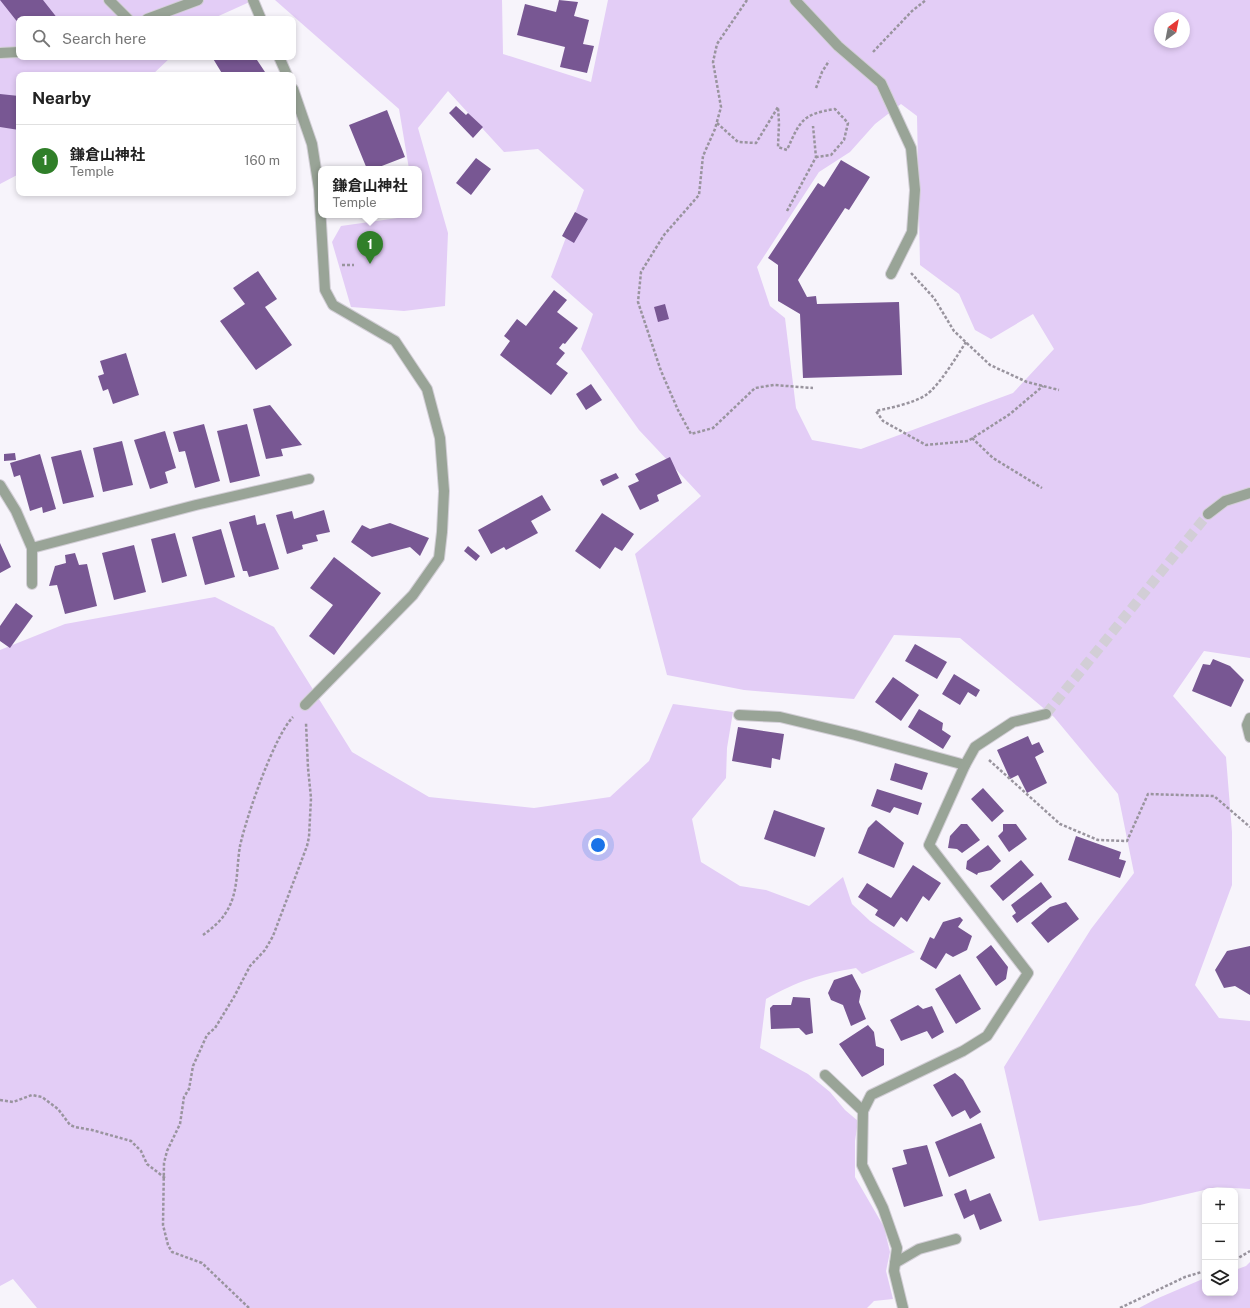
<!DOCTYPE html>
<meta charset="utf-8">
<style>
body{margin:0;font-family:"Public Sans","Noto Sans JP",sans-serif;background:#f6f6f6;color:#222}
.controls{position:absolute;right:12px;bottom:12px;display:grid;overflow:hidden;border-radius:8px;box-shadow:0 2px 6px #0003}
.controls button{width:36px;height:36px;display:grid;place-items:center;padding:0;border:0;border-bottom:1px solid #e0e0e0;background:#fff;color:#222;font:20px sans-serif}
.compass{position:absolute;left:1154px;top:12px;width:36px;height:36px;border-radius:50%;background:#fff;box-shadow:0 2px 6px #0003;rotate:32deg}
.you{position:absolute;left:598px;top:845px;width:14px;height:14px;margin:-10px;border:3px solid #fff;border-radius:50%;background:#1a73e8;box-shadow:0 0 0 6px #1a73e833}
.badge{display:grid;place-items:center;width:26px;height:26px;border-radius:50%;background:#307f29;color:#fff;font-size:13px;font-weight:700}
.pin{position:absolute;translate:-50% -33px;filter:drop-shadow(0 1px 2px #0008)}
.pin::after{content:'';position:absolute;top:21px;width:14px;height:12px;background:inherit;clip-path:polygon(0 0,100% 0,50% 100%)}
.popup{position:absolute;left:318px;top:166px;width:104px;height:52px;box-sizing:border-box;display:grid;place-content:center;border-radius:8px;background:#fff;filter:drop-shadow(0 1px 3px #0005);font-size:13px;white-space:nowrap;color:#767676}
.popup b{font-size:15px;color:#222}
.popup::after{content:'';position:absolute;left:50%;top:100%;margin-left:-8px;border:8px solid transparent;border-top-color:#fff}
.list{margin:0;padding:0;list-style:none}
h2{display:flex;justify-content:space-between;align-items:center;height:52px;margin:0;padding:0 16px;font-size:17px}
h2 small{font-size:13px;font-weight:400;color:#767676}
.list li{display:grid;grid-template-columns:26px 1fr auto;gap:12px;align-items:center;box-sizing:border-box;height:72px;padding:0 16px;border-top:1px solid #e0e0e0}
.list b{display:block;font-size:15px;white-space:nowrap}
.list p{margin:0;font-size:13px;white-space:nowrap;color:#767676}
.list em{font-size:13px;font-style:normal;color:#767676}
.icon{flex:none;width:22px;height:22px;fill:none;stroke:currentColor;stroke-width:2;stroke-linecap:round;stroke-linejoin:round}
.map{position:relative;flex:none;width:1250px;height:1308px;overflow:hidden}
.search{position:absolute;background:#fff;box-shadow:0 2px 6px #0003;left:16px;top:16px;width:280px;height:44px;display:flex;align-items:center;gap:10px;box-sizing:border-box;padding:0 14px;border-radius:8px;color:#767676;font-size:15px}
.panel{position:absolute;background:#fff;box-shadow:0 2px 6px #0003;left:16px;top:72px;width:280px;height:124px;border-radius:8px}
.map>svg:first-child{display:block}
</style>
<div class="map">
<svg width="1250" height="1308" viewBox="0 0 1250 1308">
<rect width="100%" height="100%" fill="#f7f4fb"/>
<path fill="#e3cdf6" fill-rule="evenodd" d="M0,0h254l-42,19h-193v38h152l-19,18h-133v99l-19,10z
M275,0h227l1,54 88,28 17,-82h642v658l-46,-7 -31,45 53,61 6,75v53l-37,100 24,33 31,3v168l-33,-2 -77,18 -101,16 -35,-154 87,-138 43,-56 -16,-79 -64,-77 -94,-79 -66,-3 -40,64 -110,-9 -77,-15 -32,-121 66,-58 -62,-66 -58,-81 12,-35 -42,-37 33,-87 -46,-41 -34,3 -56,-61 -30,37 30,105 -3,73 -41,5 -53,-4 -19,-65 9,-16 78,-11v-46h-10l-10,-60zM1160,18h24v24h-24zM901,104l16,12 3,149 39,29 16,36 16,9 42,-25 21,35 -41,44 -152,56 -49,-9 -16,-32 -11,-90 -15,-12 -13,-39 62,-95 31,-20 25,-28z
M215,597l59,30 78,125 77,45 105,11 76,-11 39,-36 24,-57 60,8 -6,36 -1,30 -34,41 9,43 39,24 26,4 43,16 34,-29 9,27 18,17 45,31 -53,22 -6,-6c-35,6 -59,13 -90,31l-6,49 48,26 22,18 15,18 13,11 -3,20v36l29,50 6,25 -4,19 7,28 -19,2 -7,7h-830l-24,-29 -13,7v-636l65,-26z
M1250,1262v46h-111l17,-9 49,-21v15h30v-23l11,-4z"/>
<path fill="#785793" d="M0,0h43l15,19h-39v5z
M559,0l19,2 -4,14 15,4 -6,24 11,2 -7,27 -27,-6 5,-20 -48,-12 8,-31 31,8z
M212,57h43l12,18h-44z
M0,94l19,2v34l-19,-3z
M456,106l10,9 2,-2 15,14 -10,11 -24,-25z
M387,110l18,47 -31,12h-7l-18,-44z
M476,158l15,11 -20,26 -15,-12z
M841,160l29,17 -21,33 -4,-2 -47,72 9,17 9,-1 1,8 82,-2 3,73 -99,3 -3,-64 -22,-13v-36l-10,-7 50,-75 6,4z
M575,212l13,7 -14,24 -12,-7z
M258,271l19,28 -12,8 27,38 -36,25 -36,-49 25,-17 -12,-16z
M554,290l13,10 -10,12 21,16 -13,16 -2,-1 -4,5 6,5 -9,11 12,9 -17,22 -51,-40 10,-14 -6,-5 13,-17 9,7z
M665,304l4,15 -11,3 -4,-15z
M126,353l13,42 -26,9 -5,-15 -5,2 -5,-15 6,-2 -4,-13z
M591,384l11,16 -16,10 -10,-16z
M270,405l32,40 -21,4 2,7 -17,3 -13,-50z
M204,424l16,57 -25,7 -10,-37 -6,1 -6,-20z
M247,424l13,52 -30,7 -13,-52z
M165,431l11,37 -11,4 3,11 -18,6 -16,-49z
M122,441l11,44 -30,7 -10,-44z
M81,450l13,47 -31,7 -12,-47z
M15,453l1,7 -12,1v-7z
M40,454l16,55 -13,4 -1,-6 -12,4 -10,-36 -6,2 -4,-14z
M670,457l12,26 -25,12 2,6 -19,9 -12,-24 11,-5 -4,-7z
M616,473l3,5 -16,8 -3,-6z
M542,495l9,15 -20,11 7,12 -32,17 -2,-3 -13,7 -13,-24z
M324,510l6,22 -14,3 2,6 -16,4 1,4 -16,5 -11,-39 16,-4 2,8z
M602,513l32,21 -12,17 -7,-4 -15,22 -25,-18z
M255,515l2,10 8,-2 14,46 -30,8 -2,-6h-4l-14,-49z
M390,523l39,15 -9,18 -10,-9 -38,10 -21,-15 11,-17 8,4z
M221,529l14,48 -30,8 -13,-48z
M175,533l12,43 -25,7 -11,-44z
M0,543l11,24 -11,6z
M134,545l12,47 -32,8 -12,-47z
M468,546l12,10 -4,5 -12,-10z
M75,553l4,12 8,-1 10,42 -32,8 -8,-29 -8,1 6,-20 11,-3 -1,-8z
M334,557l47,36 -47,62 -25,-19 24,-31 -23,-17z
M16,603l17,13 -23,32 -10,-7v-15z
M915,644l32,18 -10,17 -32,-18z
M1213,659l17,7 14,14 -13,27 -39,-16 11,-27 7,1z
M954,674l26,16 -4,7 -8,-5 -8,13 -18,-11z
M893,677l26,18 -18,26 -26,-19z
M919,709l24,14 -1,7 9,6 -8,13 -35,-22z
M738,727l46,7 -4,26 -8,-2 -1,10 -39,-7z
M1028,736l4,9 7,-3 5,10 -9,5 12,26 -20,10 -9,-18 -8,4 -13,-29z
M895,763l33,10 -6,17 -32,-10z
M983,788l21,23 -12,11 -21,-23z
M877,789l45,14 -4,12 -24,-8 -4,6 -19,-7z
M774,810l51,18 -10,29 -51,-18z
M876,820l28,23 -10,25 -36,-15 10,-25z
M961,824h6l13,16 -18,13 -5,-4 -9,-1 2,-12z
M1003,824h13l11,15 -18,13 -11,-16 5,-5z
M1076,836l45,16 -2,7 7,2 -6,17 -52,-18z
M988,845l13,16 -10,9 -13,3 -1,2 -11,-6 1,-8z
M1021,860l13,15 -31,26 -13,-15z
M913,865l28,18 -12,18 -6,-5 -16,26 -6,-5 -7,10 -19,-12 3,-5 -20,-13 9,-14 24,15z
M1041,882l11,15 -35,26 -5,-7 4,-3 -5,-8z
M1066,902l13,17 -31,24 -17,-20 19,-16z
M960,917l3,3 -5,7 14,9 -5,14 -14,7 -7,-4 -10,16 -16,-10 10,-22 4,2 9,-17z
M991,945l17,22 -2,12 -10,7 -20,-29z
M1250,946v49l-15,-9 -11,2 -9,-18 12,-19z
M852,974l9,17 -2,11 7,17 -15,7 -8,-21 -12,-5 -3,-7 6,-13z
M960,974l21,35 -25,15 -21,-35z
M793,997l17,1 3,35 -7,2 -7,-7 -28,1 -1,-21 3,-3h18z
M918,1005l5,4 9,-3 12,26 -12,7 -5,-8 -26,10 -11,-21z
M868,1025l6,7 2,14 8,3v16l-22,12 -23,-33z
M955,1073l8,7 18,32 -11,7 -5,-9 -13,7 -19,-32z
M981,1123l14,35 -46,19 -14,-35z
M927,1145l16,51 -39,11 -12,-39 15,-4 -4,-14z
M966,1189l4,12 20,-8 12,28 -22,9 -6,-16 -10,5 -10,-25z"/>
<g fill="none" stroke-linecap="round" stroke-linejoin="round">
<path stroke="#d2ced6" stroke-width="10" stroke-dasharray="10 5" stroke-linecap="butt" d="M1046,714l162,-200"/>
<g stroke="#d2ced6" stroke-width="12">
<path id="lane" d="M109,0l19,19
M253,0l8,19
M795,0l43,46 43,37 30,65 4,42 -3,42 -21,42
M147,19l51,-19
M0,53l19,-1
M279,57l8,18
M293,89l19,55 7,45 6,101 8,15 62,36 32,48 13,49 4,53 -2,41 -3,26 -26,37 -108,110
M32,548l164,-43 113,-26
M739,715l41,2 75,18 110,30
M1250,718l-3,7 3,12
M825,1075l38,36
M895,1263l24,-14 37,-10"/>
</g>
<g stroke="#d2ced6" stroke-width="12">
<path id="street" d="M0,485l16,26 16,37v36
M1208,514l17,-13 25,-8
M903,1308l-9,-37 3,-23 -14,-40 -21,-43 1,-54 8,-16 92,-44 24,-15 41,-63 -99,-128 36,-80 10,-18 38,-25 33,-8"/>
</g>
<path stroke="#99949e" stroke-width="2.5" stroke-dasharray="3 2" stroke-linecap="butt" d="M747,0l-30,44 -4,18 8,45 -6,22 -12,27 -4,39 -35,40 -23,37 -3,30 23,69 17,39 13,24 22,-6 42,-40 19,-3 39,3
M873,52l39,-41 14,-11
M816,88l6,-16 7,-11
M717,123l21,19 18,1 22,-36 1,16 -1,24 9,3c13,-29 15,-36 48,-41l13,14 -4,17 -13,15 -15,2
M787,211l29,-54 -3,-31
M342,265h12
M911,273l23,25 20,33 36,34 37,17 32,8
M966,342c-9,14 -27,44 -40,53 -12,8 -36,13 -50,16l7,10 43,24 42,-4 42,-27 33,-28
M972,438l21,20 49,30
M989,760l71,64 38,16 29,1 21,-47 66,2 36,31
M203,935c8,-6 17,-13 22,-21 14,-20 11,-45 15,-68 6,-28 34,-110 53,-129
M0,1100l13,2 19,-7 10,2 16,12 12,16 5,2 17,3 39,11 10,10 6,13 18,14
M1235,1260l15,-9
M249,1308l-47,-45 -30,-11 -4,-7 -5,-20 1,-62 3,-12 13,-27 4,-27 5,-8 4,-23 14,-31 8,-7 19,-31 16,-31 15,-16 8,-14 34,-90 2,-9 2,-39 -3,-30 -2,-45
M1120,1308l65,-31 20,-6"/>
<use href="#lane" stroke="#99a497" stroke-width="10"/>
<use href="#street" stroke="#99a497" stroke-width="10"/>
</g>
</svg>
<div class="controls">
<button>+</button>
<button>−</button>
<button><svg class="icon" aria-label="layers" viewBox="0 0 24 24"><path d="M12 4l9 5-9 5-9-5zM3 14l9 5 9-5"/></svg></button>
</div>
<svg class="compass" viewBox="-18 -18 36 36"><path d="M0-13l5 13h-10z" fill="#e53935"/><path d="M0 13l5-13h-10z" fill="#767676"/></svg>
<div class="you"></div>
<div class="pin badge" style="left:370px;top:264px">1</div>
<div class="popup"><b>鎌倉山神社</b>Temple</div>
<div class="search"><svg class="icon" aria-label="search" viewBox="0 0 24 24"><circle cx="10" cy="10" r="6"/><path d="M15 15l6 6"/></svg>Search here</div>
<section class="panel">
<h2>Nearby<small></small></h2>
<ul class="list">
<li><span class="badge">1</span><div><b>鎌倉山神社</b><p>Temple</p></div><em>160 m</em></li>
</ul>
</section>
</div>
